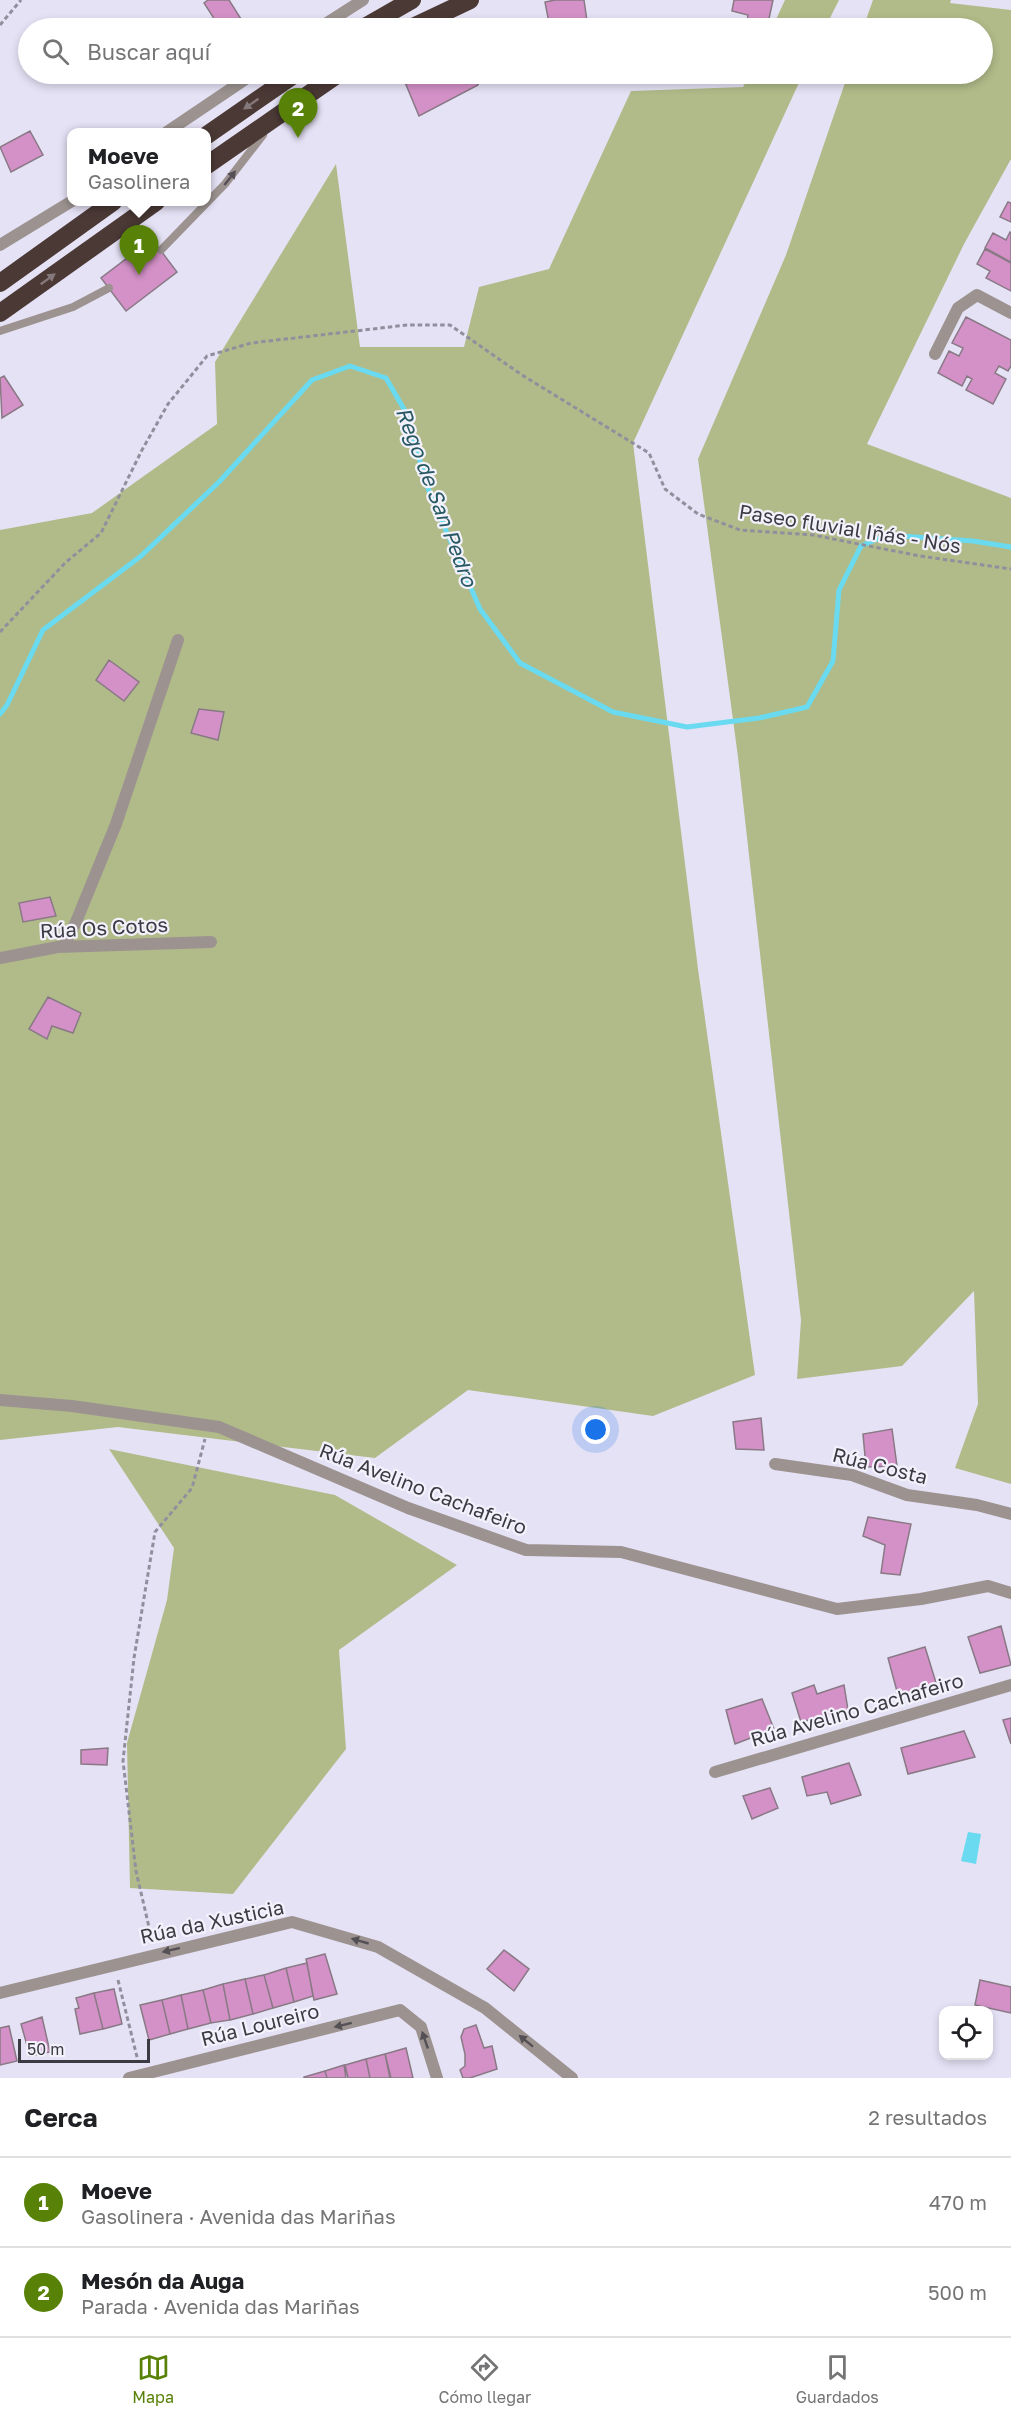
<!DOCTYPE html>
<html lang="es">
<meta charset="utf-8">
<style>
body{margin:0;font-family:"Golos Text",sans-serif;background:#f2f2f2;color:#202124}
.controls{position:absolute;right:18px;bottom:18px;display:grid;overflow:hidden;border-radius:12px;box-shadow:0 3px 9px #0003}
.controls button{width:54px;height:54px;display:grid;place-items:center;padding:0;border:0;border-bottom:2px solid #e0e0e0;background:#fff;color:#202124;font:30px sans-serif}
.scale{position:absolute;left:18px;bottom:15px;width:132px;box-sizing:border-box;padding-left:6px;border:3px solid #3c3a42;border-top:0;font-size:16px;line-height:21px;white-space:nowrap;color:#3c3a42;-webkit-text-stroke:4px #f3f1fc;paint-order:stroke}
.you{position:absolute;left:596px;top:1430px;width:21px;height:21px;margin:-15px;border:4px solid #fff;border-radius:50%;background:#1a73e8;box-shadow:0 0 0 9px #1a73e833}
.badge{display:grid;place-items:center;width:39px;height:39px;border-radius:50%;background:#588207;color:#fff;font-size:20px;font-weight:700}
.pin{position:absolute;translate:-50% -50px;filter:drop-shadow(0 2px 3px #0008)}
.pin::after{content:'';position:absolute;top:32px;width:21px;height:18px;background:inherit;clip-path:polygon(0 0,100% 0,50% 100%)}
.popup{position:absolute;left:67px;top:128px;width:144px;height:78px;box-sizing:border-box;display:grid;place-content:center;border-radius:12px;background:#fff;filter:drop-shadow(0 2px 4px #0005);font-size:20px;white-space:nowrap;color:#757577}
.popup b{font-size:22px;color:#202124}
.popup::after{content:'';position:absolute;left:50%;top:100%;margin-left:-12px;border:12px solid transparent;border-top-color:#fff}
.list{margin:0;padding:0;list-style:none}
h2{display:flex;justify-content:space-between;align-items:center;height:78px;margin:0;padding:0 24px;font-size:26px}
h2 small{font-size:20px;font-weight:400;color:#757577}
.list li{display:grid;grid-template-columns:39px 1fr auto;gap:18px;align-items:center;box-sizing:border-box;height:90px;padding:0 24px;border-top:2px solid #e0e0e0}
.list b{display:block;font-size:22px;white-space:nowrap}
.list p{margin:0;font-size:20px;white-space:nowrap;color:#757577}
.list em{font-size:20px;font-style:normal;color:#757577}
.icon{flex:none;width:33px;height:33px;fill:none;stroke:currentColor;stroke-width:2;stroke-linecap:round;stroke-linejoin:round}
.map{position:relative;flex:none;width:1011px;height:2078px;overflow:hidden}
.search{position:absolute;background:#fff;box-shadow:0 3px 9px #0003;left:18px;right:18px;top:18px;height:66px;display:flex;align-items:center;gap:15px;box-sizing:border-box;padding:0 21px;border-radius:33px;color:#757577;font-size:22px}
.sheet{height:258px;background:#fff}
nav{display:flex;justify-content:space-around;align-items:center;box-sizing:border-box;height:84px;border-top:2px solid #e0e0e0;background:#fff;font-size:16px;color:#757577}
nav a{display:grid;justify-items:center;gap:3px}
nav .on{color:#588207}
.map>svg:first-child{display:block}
</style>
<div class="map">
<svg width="1011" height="2078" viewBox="0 0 1011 2078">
<rect width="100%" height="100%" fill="#e6e2f6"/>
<path fill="#b1bb89" d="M785,0h54l-14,28h-53z
M873,0h78l-1,3 61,7v149l-47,85 -97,200 144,54v986l-56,-16 23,-64 -4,-113 -72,75 -105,13 4,-59 -63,-563 -40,-298 88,-204 62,-181h134v-46h-119z
M750,74h53l-170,369 65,526 57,406 -102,41 -185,-26 -93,68 -257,-31 -118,13v-910l92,-17 125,-89 -2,-62 121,-198 24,183h104l15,-60 70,-18 82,-178 112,-4z
M109,1449l226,46 122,70 -118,85 7,99 -113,145 -103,-6 -3,-145 40,-143 7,-52z"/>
<path fill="#69daef" d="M968,1832l13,2 -5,30 -15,-3z"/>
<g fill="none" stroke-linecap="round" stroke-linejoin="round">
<path stroke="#69daef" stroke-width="5" d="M0,714l7,-9 36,-75 98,-74 78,-74 93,-102 38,-14 36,12 19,33 24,80 51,118 40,54 93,49 74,15 72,-9 48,-11 26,-46 6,-71 22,-44 26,-11 86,6 38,6"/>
</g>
<path fill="#d391c7" stroke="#897985" stroke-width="1.5" d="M208,0h21l12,19 -15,9h-6l-16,-25z
M555,0h29l4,28h-38l-5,-26z
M734,0h39l-6,28 -21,-1 2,-12 -16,-4z
M406,74h73l-1,11 -59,31 -17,-41z
M30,131l13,24 -32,17 -11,-25z
M1008,202l3,1v19l-11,-5z
M1010,232l1,1v29l-26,-14 8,-15 13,7z
M152,239l25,33 -51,39 -25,-33z
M985,249l26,14v28l-25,-13 4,-7 -13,-7z
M966,317l45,23v26l-3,5 -9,-5 -4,7 11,6 -13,25 -27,-14 6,-11 -5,-3 -5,10 -24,-13 11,-22 10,5 4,-8 -11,-5z
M4,376l19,29 -21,13 -2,-40z
M109,660l30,22 -15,19 -28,-21z
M199,709l25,3 -6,28 -27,-7z
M50,897l6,19 -33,6 -4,-19z
M48,997l33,16 -8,20 -21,-7 -5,13 -18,-10z
M761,1418l3,32 -28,-1 -3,-27z
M892,1429l5,37 -31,1 -3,-33z
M868,1517l43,7 -11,51 -19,-2 4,-28 -22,-9z
M1001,1626l10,39 -31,8 -12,-36z
M925,1647l12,39 -39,9 -10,-37z
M814,1685l3,9 27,-9 4,25 -47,12 -9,-29z
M762,1699l12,30 -39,15 -9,-34z
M1011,1718v26l-8,-24z
M964,1731l11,26 -67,17 -7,-26z
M108,1748l-1,17 -26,-1v-14z
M849,1763l12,32 -30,9 -4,-12 -20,4 -5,-19z
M770,1788l8,20 -26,11 -9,-23z
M504,1950l25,19 -15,22 -27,-22z
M325,1954l12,40 -23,6 -8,-41z
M307,1963l6,33 -19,6 -8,-34z
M286,1968l8,34 -21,6 -9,-33z
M264,1975l9,33 -20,6 -8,-35z
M245,1979l8,35 -23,6 -7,-36z
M980,1980l31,7v26l-36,-8z
M223,1984l7,36 -19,3 -8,-33z
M114,1989l8,35 -19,5 -9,-36z
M203,1990l8,33 -23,6 -7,-34z
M94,1993l9,36 -23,5 -5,-25 4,-1 -3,-10z
M181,1995l7,34 -18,5 -8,-34z
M162,2000l8,34 -21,6 -9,-35z
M42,2017l8,35 -20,4 -9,-32z
M476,2025l8,23 8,-2 5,23 -27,9h-7l-3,-8 5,-4v-12l-4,-17 3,-8z
M9,2026l8,35 -17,4v-37z
M406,2048l7,30h-22l-6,-24z
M385,2054l5,24h-20l-4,-19z
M366,2059l4,19h-22l-3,-13z
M344,2065l2,13h-19l-2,-7z
M325,2071l2,7h-23v-1z"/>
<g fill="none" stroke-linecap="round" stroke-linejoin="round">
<path stroke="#928f9d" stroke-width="3" stroke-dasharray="4.5 3" stroke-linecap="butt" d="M0,25l21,-25
M0,632l65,-69 36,-30 41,-83 26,-46 39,-48 44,-13 156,-18h43l72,50 127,78 16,36 33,25 42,16 73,5 107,21 91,13
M152,1940l-16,-69 -13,-110 11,-103 21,-126 37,-44 13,-49
M118,1980l20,81"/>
<path stroke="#9c9390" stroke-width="8" d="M161,250l64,-66 38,-49
M0,331l73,-24 36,-19"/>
<path stroke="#9c9390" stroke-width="12" d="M319,28l44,-28
M167,132l86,-58
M0,245l72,-44
M935,354l23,-46 19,-13 34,18
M63,947l13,-25 40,-98 62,-184
M0,958l58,-11 153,-5
M0,1400l72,6 147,21 189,81 118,42 95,2 216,57 84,-10 67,-13 23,7
M775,1464l77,11 55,20 70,10 34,9
M715,1772l296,-87
M0,1993l292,-71 86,25 107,61 87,70
M129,2078l271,-68 21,17 16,51"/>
<path stroke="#4b3935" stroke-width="18" d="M363,28l49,-28
M411,28l59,-28
M207,135l88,-61
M207,165l131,-91
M0,283l113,-81
M0,313l156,-111"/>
</g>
<defs><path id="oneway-solid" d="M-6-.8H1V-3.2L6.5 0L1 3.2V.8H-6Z" transform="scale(1.5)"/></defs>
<g fill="#86797b">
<use href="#oneway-solid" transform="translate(251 104) rotate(145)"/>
<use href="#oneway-solid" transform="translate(48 279) rotate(-36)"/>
</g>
<g fill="#545056">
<use href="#oneway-solid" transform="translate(230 178) rotate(-52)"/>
<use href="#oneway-solid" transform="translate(360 1941) rotate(-164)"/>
<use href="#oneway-solid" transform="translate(171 1950) rotate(167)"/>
<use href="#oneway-solid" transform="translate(343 2025) rotate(166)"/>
<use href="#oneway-solid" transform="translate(425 2040) rotate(-109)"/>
<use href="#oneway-solid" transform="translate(526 2041) rotate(-141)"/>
</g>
<g text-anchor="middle" stroke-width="4.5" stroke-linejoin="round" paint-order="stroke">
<g font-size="20" fill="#3c3a42" stroke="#f3f1fc">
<text transform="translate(850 529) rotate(9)" y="7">Paseo fluvial Iñás - Nós</text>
<text transform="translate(104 928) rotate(-3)" y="7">Rúa Os Cotos</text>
<text transform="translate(880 1466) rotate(14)" y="7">Rúa Costa</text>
<text transform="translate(423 1489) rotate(21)" y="7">Rúa Avelino Cachafeiro</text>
<text transform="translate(857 1710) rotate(-16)" y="7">Rúa Avelino Cachafeiro</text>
<text transform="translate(212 1922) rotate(-12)" y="7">Rúa da Xusticia</text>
<text transform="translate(260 2025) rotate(-14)" y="7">Rúa Loureiro</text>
</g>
<g font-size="21" font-style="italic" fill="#285962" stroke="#f3f1fc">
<text transform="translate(436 497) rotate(69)" y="7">Rego de San Pedro</text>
</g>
</g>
</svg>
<div class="controls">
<button><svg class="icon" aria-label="locate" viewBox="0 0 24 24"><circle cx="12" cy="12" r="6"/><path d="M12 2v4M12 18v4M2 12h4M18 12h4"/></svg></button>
</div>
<div class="scale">50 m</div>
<div class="you"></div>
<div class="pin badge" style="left:139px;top:275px">1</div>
<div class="popup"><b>Moeve</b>Gasolinera</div>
<div class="pin badge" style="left:298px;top:138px">2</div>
<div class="search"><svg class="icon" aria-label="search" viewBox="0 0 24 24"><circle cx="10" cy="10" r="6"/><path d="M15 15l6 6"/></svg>Buscar aquí</div>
</div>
<section class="sheet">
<h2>Cerca<small>2 resultados</small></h2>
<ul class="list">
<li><span class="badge">1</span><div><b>Moeve</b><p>Gasolinera · Avenida das Mariñas</p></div><em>470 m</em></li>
<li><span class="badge">2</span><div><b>Mesón da Auga</b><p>Parada · Avenida das Mariñas</p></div><em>500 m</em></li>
</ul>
</section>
<nav>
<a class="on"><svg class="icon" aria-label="map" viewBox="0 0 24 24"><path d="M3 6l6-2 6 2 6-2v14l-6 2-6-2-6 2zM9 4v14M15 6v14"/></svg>Mapa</a>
<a><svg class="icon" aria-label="directions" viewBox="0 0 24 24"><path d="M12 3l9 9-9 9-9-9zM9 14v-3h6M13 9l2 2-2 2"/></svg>Cómo llegar</a>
<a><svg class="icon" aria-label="saved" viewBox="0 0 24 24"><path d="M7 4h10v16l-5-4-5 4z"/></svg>Guardados</a>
</nav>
